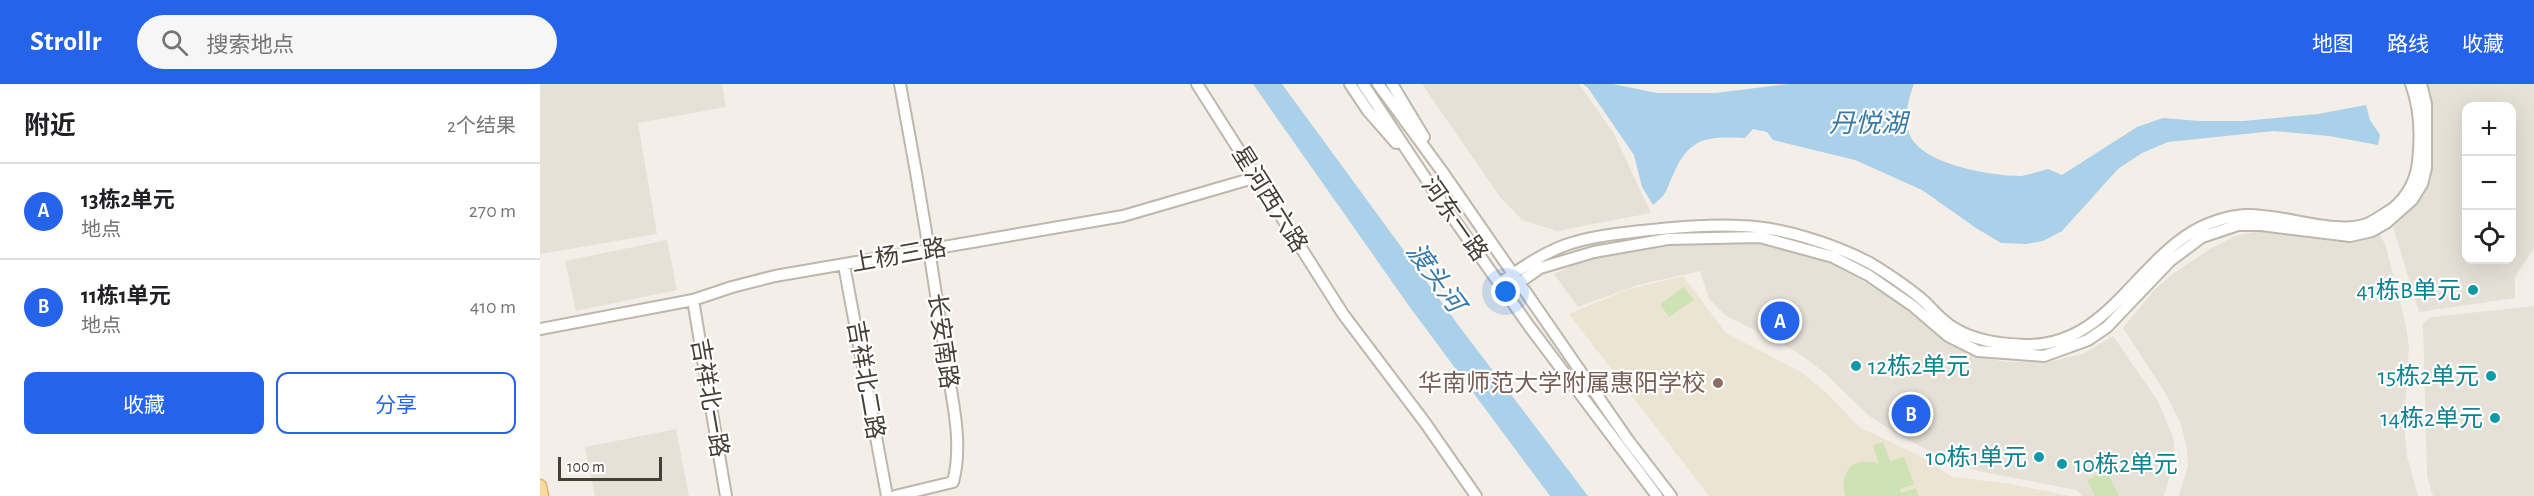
<!DOCTYPE html>
<html lang="zh">
<meta charset="utf-8">
<style>
body{margin:0;font-family:"Alegreya Sans","Noto Sans SC",sans-serif;background:#f6f6f6;color:#202124}
.controls{position:absolute;right:18px;top:18px;display:grid;overflow:hidden;border-radius:12px;box-shadow:0 6px 24px #0002}
.controls button{width:54px;height:54px;display:grid;place-items:center;padding:0;border:0;border-bottom:2px solid #e0e0e0;background:#fff;color:#202124;font:30px sans-serif}
.scale{position:absolute;left:18px;bottom:15px;width:104px;box-sizing:border-box;padding-left:6px;border:3px solid #454037;border-top:0;font-size:16px;line-height:21px;white-space:nowrap;color:#454037;-webkit-text-stroke:4px #fff;paint-order:stroke}
.you{position:absolute;left:966px;top:208px;width:21px;height:21px;margin:-15px;border:4px solid #fff;border-radius:50%;background:#1a73e8;box-shadow:0 0 0 9px #1a73e833}
.badge{display:grid;place-items:center;width:39px;height:39px;border-radius:50%;background:#2563eb;color:#fff;font-size:20px;font-weight:700}
.pin{position:absolute;translate:-50% -50%;border:3px solid #fff;box-shadow:0 2px 6px #0006}
.list{margin:0;padding:0;list-style:none}
h2{display:flex;justify-content:space-between;align-items:center;height:78px;margin:0;padding:0 24px;font-size:26px}
h2 small{font-size:20px;font-weight:400;color:#757577}
.list li{display:grid;grid-template-columns:39px 1fr auto;gap:18px;align-items:center;box-sizing:border-box;height:96px;padding:0 24px;border-top:2px solid #e0e0e0}
.list b{display:block;font-size:22px;white-space:nowrap}
.list p{margin:0;font-size:20px;white-space:nowrap;color:#757577}
.list em{font-size:20px;font-style:normal;color:#757577}
.actions{display:flex;gap:12px;padding:18px 24px}
.actions a{flex:1;padding:14px 0;border:2px solid #2563eb;border-radius:12px;text-align:center;font-size:21px;color:#2563eb}
.actions .main{background:#2563eb;color:#fff}
.icon{flex:none;width:33px;height:33px;fill:none;stroke:currentColor;stroke-width:2;stroke-linecap:round;stroke-linejoin:round}
.map{position:relative;flex:none;width:1994px;height:412px;overflow:hidden}
header{display:flex;align-items:center;gap:36px;box-sizing:border-box;height:84px;padding:0 30px;background:#2563eb;color:#fff}
header strong{font-size:28px}
nav{display:flex;gap:33px;margin-inline-start:auto;font-size:21px}
.search{width:420px;height:54px;background:#f6f6f6;display:flex;align-items:center;gap:15px;box-sizing:border-box;padding:0 21px;border-radius:33px;color:#757577;font-size:22px}
main{display:flex}
aside{flex:1;background:#fff}
.map>svg:first-child{display:block}
</style>
<header>
<strong>Strollr</strong>
<div class="search"><svg class="icon" aria-label="search" viewBox="0 0 24 24"><circle cx="10" cy="10" r="6"/><path d="M15 15l6 6"/></svg>搜索地点</div>
<nav><a>地图</a><a>路线</a><a>收藏</a></nav>
</header>
<main>
<aside>
<h2>附近<small>2个结果</small></h2>
<ul class="list">
<li><span class="badge">A</span><div><b>13栋2单元</b><p>地点</p></div><em>270 m</em></li>
<li><span class="badge">B</span><div><b>11栋1单元</b><p>地点</p></div><em>410 m</em></li>
</ul>
<div class="actions"><a class="main">收藏</a><a>分享</a></div>
</aside>
<div class="map">
<svg width="1994" height="412" viewBox="0 0 1994 412">
<rect width="100%" height="100%" fill="#f3efe8"/>
<path fill="#e6e1d7" fill-rule="evenodd" d="M0,0h182l4,23 -88,16 19,111 -117,20z
M882,0h157l34,48 38,81 -94,18 -35,-11 -22,-23z
M1884,0h110v164l-19,29v21l-96,14 -26,-85 25,-31zM1926,22h46v154h-46z
M1719,147l74,10 47,-7 6,13 19,74 4,25 -5,78 3,32 11,40h-239l9,-31 -1,-16 -6,-24 -15,-31 -43,-66 32,-39 19,-16 36,-24 25,-13z
M127,156l10,50 -101,21 -11,-50z
M1128,157l82,1 32,6 55,17 66,41 38,31 24,14 25,8 16,3 46,-1 31,-7 30,-18 45,65 16,39v22l-10,34h-82l-6,-6 -93,-18 -28,-7 -61,-33 -26,-17 -43,-42 -28,-21 -72,-37 -16,-16 -9,-28 -62,14 -60,22 -24,-33 30,-14z
M1994,222v190h-101l-6,-20 -4,-153 8,-6z
M136,345l13,67h-94l-10,-49z"/>
<path fill="#ebe4d3" d="M1143,192l43,57 75,39 27,22 31,33 61,29 32,21 59,7 59,12h-361l-140,-182 60,-25z"/>
<path fill="#cee3b4" d="M1144,203l10,13 -25,17 -9,-13z
M1343,358l7,19 14,-4 10,27 -14,5 1,4 15,-5 2,8h-73c-6,-25 9,-41 34,-32l-6,-19z
M1566,386l13,26h-24l-8,-16z"/>
<path fill="#aad0ea" d="M713,0h29l180,246 126,166h-38l-141,-190z
M1043,0h30l44,9h58l73,-9h126c-6,16 -10,32 -5,49 11,32 84,43 112,43 9,-1 18,-5 27,-7l14,6 75,-48 26,-9 36,3h45l74,-7 48,-9 4,15 10,15 -2,10 -49,-9 -55,-5 -106,11 -26,11 -24,16 -56,62 -19,10 -17,3 -25,-1 -25,-15 -54,-38 -67,-30 -82,-20 -6,-8 -14,-3 -8,9c-38,-2 -56,-1 -72,37 -8,17 -5,18 -20,30l-11,-18 -8,-32 -46,-67z"/>
<g fill="none" stroke-linecap="round" stroke-linejoin="round">
<g stroke="#bdb7ac" stroke-width="14">
<path id="minor" d="M657,0l146,230 83,110 50,72
M810,0l18,27 28,32
M823,0l67,101 99,141 128,170
M838,0l66,90 184,266 43,56
M852,0l32,53
M304,181l43,231
M960,199c20,-14 40,-28 63,-37 24,-9 51,-12 77,-15 33,-3 68,-7 101,-5 40,1 93,18 129,37 18,11 39,25 55,39 9,9 18,20 29,26 21,13 46,16 71,17 80,1 107,-76 167,-113 15,-9 36,-16 53,-17 36,-2 91,21 122,9 9,-4 17,-10 25,-15 15,-11 24,-29 26,-47 3,-26 2,-54 -7,-78
M966,208l34,-24 54,-16 74,-13 92,-2 73,20 35,18 45,31 35,30 30,15 66,5 44,-16 19,-13 63,-66 32,-24 36,-12h23l89,11 22,-5 14,-8 26,-23 10,-16 4,-16v-64l-5,-20
M153,216l33,196
M0,245l153,-29 39,-13 43,-11 348,-60 134,-39
M355,412l58,-14c11,-40 -2,-87 -8,-127 -13,-91 -28,-181 -45,-271"/>
</g>
<g stroke="#dab96f" stroke-width="15">
<path id="major" d="M0,402l2,10"/>
</g>
<use href="#minor" stroke="#fff" stroke-width="10"/>
<use href="#major" stroke="#f6dd9e" stroke-width="12"/>
</g>
<g fill="#0f9aa8" stroke="#fff" stroke-width="2">
<circle cx="1933" cy="206" r="6"/>
<circle cx="1316" cy="282" r="6"/>
<circle cx="1951" cy="292" r="6"/>
<circle cx="1955" cy="334" r="6"/>
<circle cx="1499" cy="373" r="6"/>
<circle cx="1522" cy="380" r="6"/>
</g>
<circle fill="#8d6e63" stroke="#fff" stroke-width="2" cx="1178" cy="299" r="6"/>
<g text-anchor="middle" stroke-width="4.5" stroke-linejoin="round" paint-order="stroke">
<g font-size="24" fill="#454037" stroke="#fff">
<text transform="translate(730 115) rotate(58)" y="8">星河西六路</text>
<text transform="translate(915 135) rotate(55)" y="8">河东一路</text>
<text transform="translate(359 171) rotate(-10)" y="8">上杨三路</text>
<text transform="translate(403 257) rotate(82)" y="8">长安南路</text>
<text transform="translate(326 296) rotate(80)" y="8">吉祥北二路</text>
<text transform="translate(170 314) rotate(80)" y="8">吉祥北一路</text>
</g>
<g font-size="24" fill="#0d838f" stroke="#fff" text-anchor="end">
<text x="1921" y="214">41栋B单元</text>
<text x="1328" y="290" text-anchor="start">12栋2单元</text>
<text x="1939" y="300">15栋2单元</text>
<text x="1943" y="342">14栋2单元</text>
<text x="1487" y="381">10栋1单元</text>
<text x="1534" y="388" text-anchor="start">10栋2单元</text>
</g>
<g font-size="24" fill="#785e54" stroke="#fff" text-anchor="end">
<text x="1166" y="307">华南师范大学附属惠阳学校</text>
</g>
<g font-size="26" font-style="italic" fill="#397aa9" stroke="#fff">
<text x="1328" y="48">丹悦湖</text>
<text transform="translate(896 193) rotate(54)" y="9">渡头河</text>
</g>
</g>
</svg>
<div class="controls">
<button>+</button>
<button>−</button>
<button><svg class="icon" aria-label="locate" viewBox="0 0 24 24"><circle cx="12" cy="12" r="6"/><path d="M12 2v4M12 18v4M2 12h4M18 12h4"/></svg></button>
</div>
<div class="scale">100 m</div>
<div class="you"></div>
<div class="pin badge" style="left:1240px;top:237px">A</div>
<div class="pin badge" style="left:1371px;top:330px">B</div>
</div>
</main>
